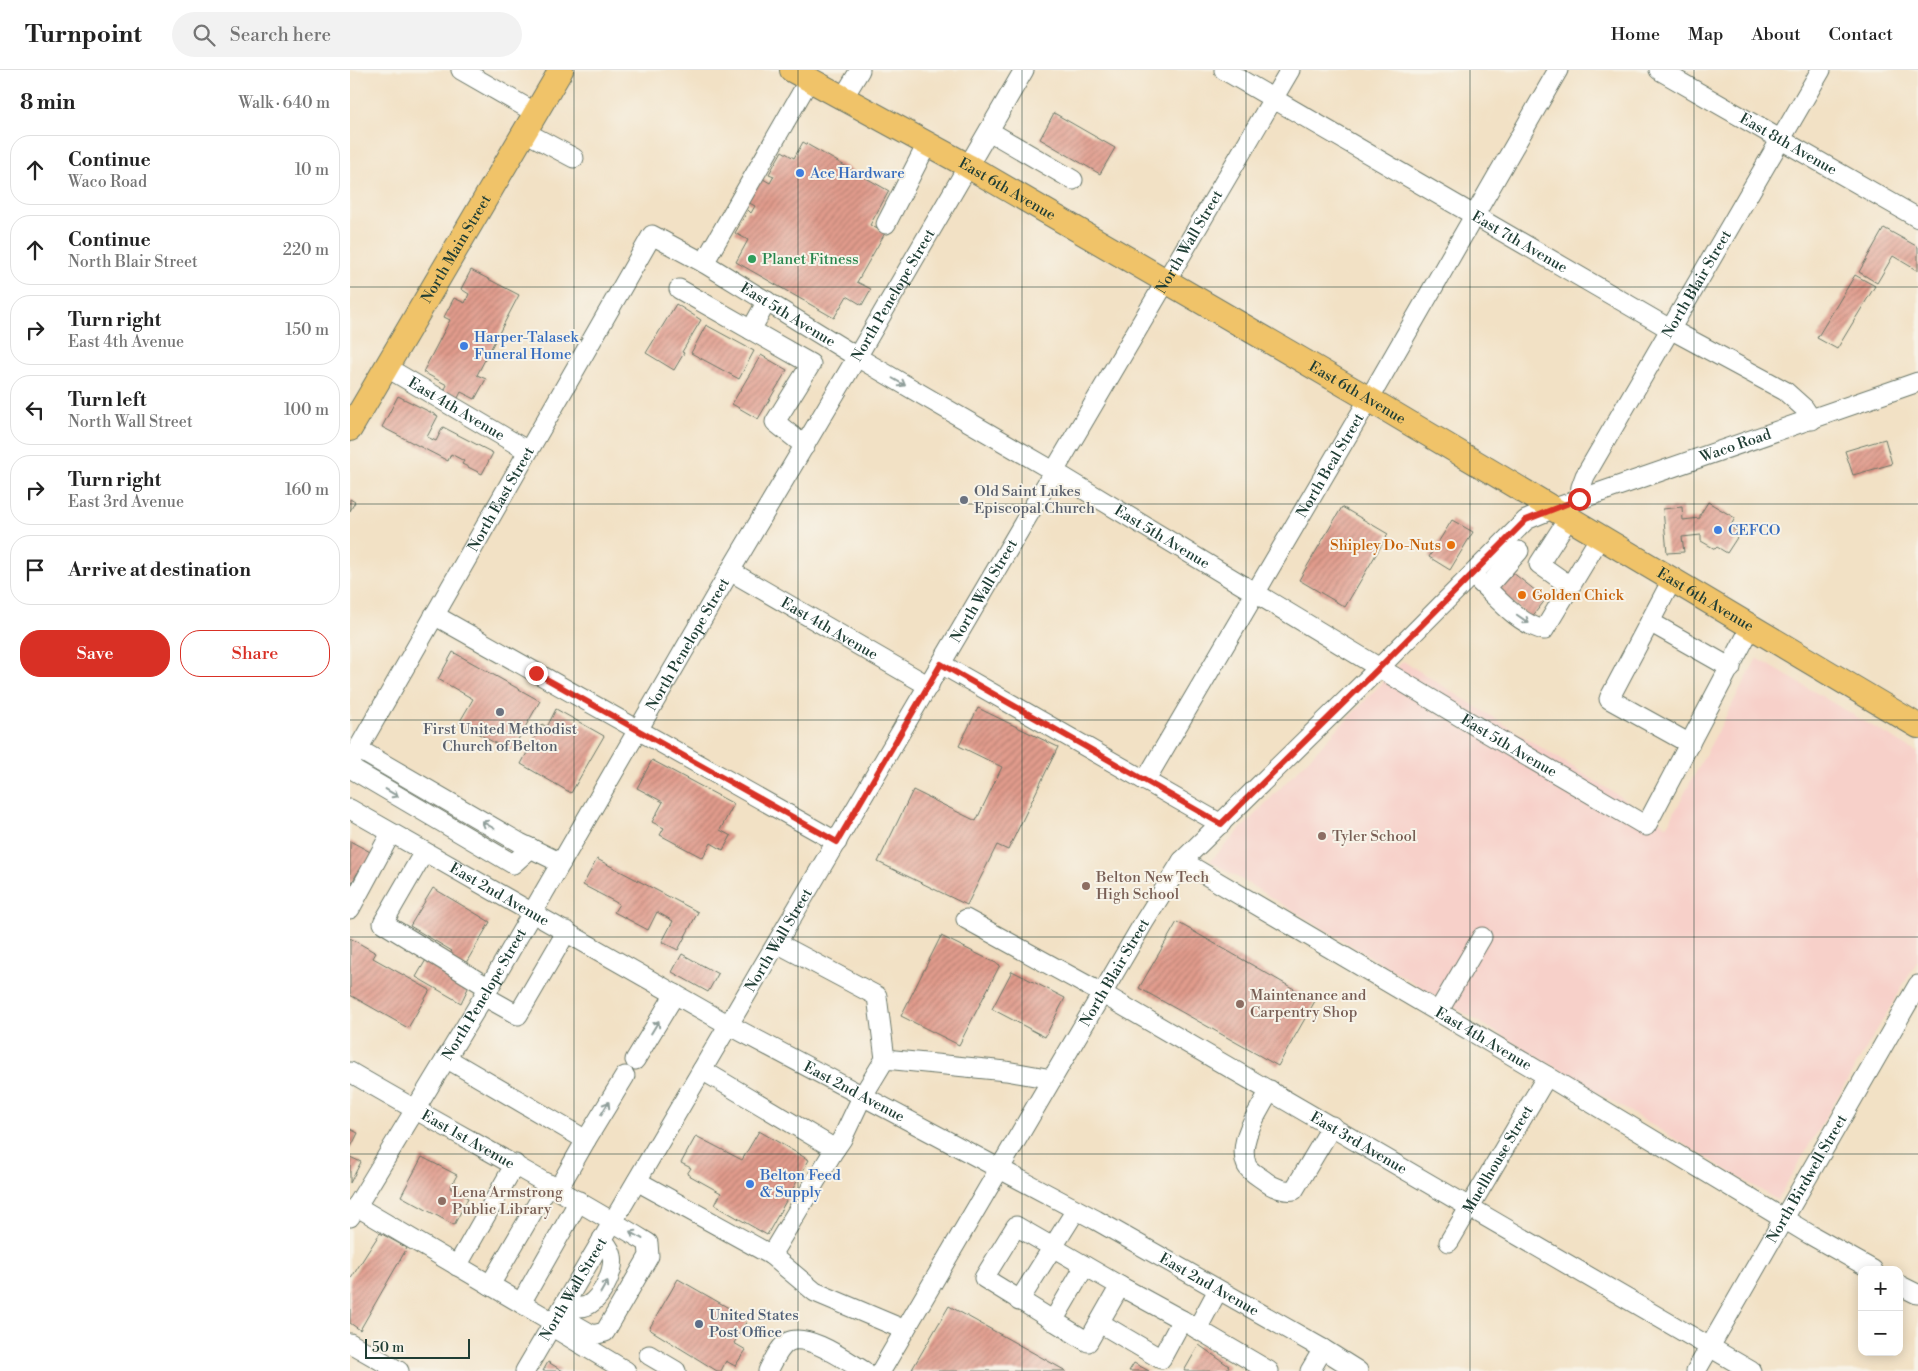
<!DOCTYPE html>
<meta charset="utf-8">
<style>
body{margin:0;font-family:"Libre Bodoni",serif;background:#f2f2f2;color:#222}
.controls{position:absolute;right:15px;bottom:15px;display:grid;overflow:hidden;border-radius:10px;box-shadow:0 2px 12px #0003}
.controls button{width:45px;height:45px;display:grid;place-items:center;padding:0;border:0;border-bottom:1px solid #e0e0e0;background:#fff;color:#222;font:25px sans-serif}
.scale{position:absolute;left:15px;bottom:12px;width:105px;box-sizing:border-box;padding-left:5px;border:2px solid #1f3d34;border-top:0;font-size:14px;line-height:18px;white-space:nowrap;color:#1f3d34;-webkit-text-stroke:4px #f7f3e8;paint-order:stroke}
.stop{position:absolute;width:15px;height:15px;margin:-11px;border:4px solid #d93025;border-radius:50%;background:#fff}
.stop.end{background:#d93025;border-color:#fff;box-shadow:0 1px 5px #0008}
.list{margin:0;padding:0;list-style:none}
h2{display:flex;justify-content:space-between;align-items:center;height:65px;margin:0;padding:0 20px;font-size:21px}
h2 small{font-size:16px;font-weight:400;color:#767676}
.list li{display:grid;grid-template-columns:32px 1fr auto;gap:15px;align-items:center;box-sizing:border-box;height:70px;margin:0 10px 10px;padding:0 10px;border:1px solid #e0e0e0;border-radius:20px}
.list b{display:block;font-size:19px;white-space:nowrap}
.list p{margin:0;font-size:16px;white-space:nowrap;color:#767676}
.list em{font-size:16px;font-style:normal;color:#767676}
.actions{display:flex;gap:10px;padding:15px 20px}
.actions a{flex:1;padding:11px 0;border:1px solid #d93025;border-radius:20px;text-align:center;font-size:18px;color:#d93025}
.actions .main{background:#d93025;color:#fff}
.icon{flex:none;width:28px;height:28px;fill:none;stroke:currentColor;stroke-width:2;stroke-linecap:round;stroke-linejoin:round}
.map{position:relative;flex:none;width:1568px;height:1301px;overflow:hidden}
header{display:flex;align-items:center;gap:30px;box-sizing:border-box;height:70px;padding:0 25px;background:#fff;border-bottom:1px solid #e0e0e0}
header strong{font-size:24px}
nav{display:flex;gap:28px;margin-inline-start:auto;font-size:18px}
.search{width:350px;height:45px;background:#f2f2f2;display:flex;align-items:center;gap:12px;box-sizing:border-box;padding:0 18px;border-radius:28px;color:#767676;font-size:19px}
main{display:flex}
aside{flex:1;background:#fff}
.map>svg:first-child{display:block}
</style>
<header>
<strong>Turnpoint</strong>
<div class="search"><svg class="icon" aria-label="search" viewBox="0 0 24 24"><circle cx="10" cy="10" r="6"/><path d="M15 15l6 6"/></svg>Search here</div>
<nav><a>Home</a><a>Map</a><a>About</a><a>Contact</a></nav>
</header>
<main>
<aside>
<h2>8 min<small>Walk · 640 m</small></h2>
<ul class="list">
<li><svg class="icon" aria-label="ahead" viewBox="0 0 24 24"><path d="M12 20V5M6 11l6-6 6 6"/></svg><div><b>Continue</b><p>Waco Road</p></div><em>10 m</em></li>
<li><svg class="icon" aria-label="ahead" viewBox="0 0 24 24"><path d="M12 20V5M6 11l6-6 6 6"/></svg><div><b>Continue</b><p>North Blair Street</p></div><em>220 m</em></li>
<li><svg class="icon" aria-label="right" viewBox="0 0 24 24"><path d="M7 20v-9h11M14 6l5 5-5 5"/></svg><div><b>Turn right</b><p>East 4th Avenue</p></div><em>150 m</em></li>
<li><svg class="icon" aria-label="left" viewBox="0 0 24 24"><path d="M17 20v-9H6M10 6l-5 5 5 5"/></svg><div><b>Turn left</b><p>North Wall Street</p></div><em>100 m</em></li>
<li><svg class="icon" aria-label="right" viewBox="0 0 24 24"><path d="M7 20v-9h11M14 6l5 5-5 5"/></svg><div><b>Turn right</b><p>East 3rd Avenue</p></div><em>160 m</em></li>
<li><svg class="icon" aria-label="arrive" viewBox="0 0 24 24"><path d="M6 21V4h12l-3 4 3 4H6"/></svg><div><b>Arrive at destination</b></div></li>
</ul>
<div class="actions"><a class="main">Save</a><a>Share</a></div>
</aside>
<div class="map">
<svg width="1568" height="1301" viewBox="0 0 1568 1301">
<defs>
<pattern id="building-hatch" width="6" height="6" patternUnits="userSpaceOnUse" patternTransform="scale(1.25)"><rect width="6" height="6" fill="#e19b8c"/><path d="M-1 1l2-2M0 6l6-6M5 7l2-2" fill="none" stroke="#b68073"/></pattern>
</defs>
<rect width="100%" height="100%" fill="#f7f3e8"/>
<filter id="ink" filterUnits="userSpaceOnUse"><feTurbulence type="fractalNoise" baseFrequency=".02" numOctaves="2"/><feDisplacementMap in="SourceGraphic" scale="10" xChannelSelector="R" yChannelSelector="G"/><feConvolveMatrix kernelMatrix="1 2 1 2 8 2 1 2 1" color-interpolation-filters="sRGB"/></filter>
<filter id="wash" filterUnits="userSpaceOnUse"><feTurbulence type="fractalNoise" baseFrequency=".0096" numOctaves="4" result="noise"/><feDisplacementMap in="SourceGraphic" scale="20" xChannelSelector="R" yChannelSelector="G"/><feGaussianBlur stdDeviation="1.12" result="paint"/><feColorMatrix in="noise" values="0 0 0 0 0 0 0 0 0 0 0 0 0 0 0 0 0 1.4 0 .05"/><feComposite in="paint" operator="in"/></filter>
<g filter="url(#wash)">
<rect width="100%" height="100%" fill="#f2e1c5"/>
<path fill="#f7d0c9" d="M1407,588l161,95v207l-141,240 -567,-339 193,-200 264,165z"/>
<g id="blocks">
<path fill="url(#building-hatch)" d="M704,43l61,35 -15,26 -60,-35z
M453,72l86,49 -19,34 15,8 -28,49 14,7 -9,16 -15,-9 -13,22 -98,-56 12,-22 -13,-7 13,-23 3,3 4,-7 -11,-6 14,-24 12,7 4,-7 -5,-2 13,-23 12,7z
M1534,158l34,19v24l-25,-15 -16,27 -18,-11z
M121,200l48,25 -42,80 9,4 -11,20 -14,-7 -4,8 -14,-7 4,-8 -24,-13 27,-52 -6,-3 10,-19 11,5 4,-9 -8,-5z
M1505,205l20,11 -38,63 -20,-11z
M326,234l25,16 -19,32 2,1 -10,17 -28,-17z
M356,255l48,26 -15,28 -48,-26z
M411,285l26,15 -29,49 -26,-15z
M48,326l40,20 -11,21 9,4 7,-14 50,26 -11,21 -20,-10 2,-3 -13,-7 -3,7 -66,-34z
M1535,369l7,25 -39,11 -8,-24z
M0,429l5,3 -5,9z
M1358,432l27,16 -5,9 10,6 -13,20 -10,-6 -2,2 -14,-8v-6l-19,2 2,15 -17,1 -4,-44 19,-2 1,13 17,-2v-3z
M992,437l46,27 -43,73 -46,-27z
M1102,450l21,12 -23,38 -21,-13z
M1162,502l34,27 -15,19 -34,-27z
M103,582l87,49 -29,51 -52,-29 14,-24 -35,-20z
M628,638l80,39 -50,103 -11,-5 -30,60 -89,-43 35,-72 63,31 26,-54 -43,-21z
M206,639l48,27 -33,57 -50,-29 21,-40 5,3z
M302,690l82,44 -14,26 11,6 -8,14 -12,-7 -8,15 -43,-23 4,-7 -12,-6 11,-20 -26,-14z
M0,771l24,13 -11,21 -5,-3 -8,14z
M247,789l101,53 -20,38 -16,-8 11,-21 -16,-9 -9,18 -34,-18 5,-8 -36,-19z
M83,818l57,34 -27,46 -16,-10 5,-7 -42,-25z
M827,852l138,79 -37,65 -139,-78z
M591,866l59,29 -41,80 -58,-29z
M0,868l26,15 -3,5 57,32 -22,38 -58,-33z
M332,884l36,20 -10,18 -36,-20z
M77,888l43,26 -9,19 -45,-26z
M662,901l53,27 -20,39 -53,-28z
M0,1059l8,4 -8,16z
M409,1061l50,29 -42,75 -52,-30 6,-12 -34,-19 4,-6 -10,-5 15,-27 46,24z
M0,1087l11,5 -11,21z
M72,1087l35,18 -7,13 18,10 -14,27 -53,-29z
M30,1163l27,15 -47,82 -10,-7v-43z
M328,1209l70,40 -14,24 12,7 -11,16 -9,-5 -5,10h-4l-68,-42z
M599,1236l117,65h-155z
M849,1275l30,21 -3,5h-42z
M198,1292l15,9h-20z
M784,1293l15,8h-20z"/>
</g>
</g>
<g filter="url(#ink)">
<use href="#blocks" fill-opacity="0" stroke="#697667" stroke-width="1"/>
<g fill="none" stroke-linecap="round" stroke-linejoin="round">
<g stroke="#697667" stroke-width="21">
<g id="minor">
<path d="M111,0l75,43"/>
<path id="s1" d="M874,0l446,259 115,62 19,17 8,12"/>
<path id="s2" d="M1309,0l259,148"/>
<path d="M493,28l17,-28"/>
<path d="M639,61l84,49"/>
<path d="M175,62l49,26"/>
<path d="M536,154l41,-80"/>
<path d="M354,193l105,-183"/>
<path d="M329,219l132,75 -36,58 30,24"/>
<path d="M401,260l16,-29"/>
<path id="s3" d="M36,297l142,84"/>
<path id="s4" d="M1229,429l2,-12 4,-11 236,-406"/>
<path d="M1218,449l-29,45 31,22"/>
<path id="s5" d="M380,501l199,115"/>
<path d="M1122,505c22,18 43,48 72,55l56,-93"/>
<path d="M1322,510l-63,119 81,45"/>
<path d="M1137,517l32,-36"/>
<path d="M84,545l403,227"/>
<path d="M1300,552l81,46"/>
<path d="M591,594l280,160"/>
<path d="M8,679l162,94 41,20"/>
<path id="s6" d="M0,693l302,-528 52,28 153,94 198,115 434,262 157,92 105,-199"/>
<path d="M0,698l163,96 18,-16"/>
<path id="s7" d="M795,711l224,-382 189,-329"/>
<path id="s8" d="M0,739l379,216 367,195 227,129 35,22"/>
<path d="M74,782l-41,71 106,65"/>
<path id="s9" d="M832,791l365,215 262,158 64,36"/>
<path d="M0,839l41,-76"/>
<path id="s10" d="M616,849l137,75 648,377"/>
<path d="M427,873l100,53 8,63"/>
<path d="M134,926l34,19 49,-84"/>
<path d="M1088,942l44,-75"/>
<path d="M96,988l140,82 -28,49"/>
<path d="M285,990l40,-66"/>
<path d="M352,1000l133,79"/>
<path id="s11" d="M0,1002c99,58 200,111 298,171l1,13 -44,76 -12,3 -35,-20"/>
<path d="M920,1020c-11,22 -34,51 -23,76 3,6 13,11 18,15 7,6 20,11 29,9l38,-64"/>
<path d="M236,1070l39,-64"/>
<path d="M287,1111l134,74 62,-103 9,-13 20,-42 23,-38 121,12 46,8"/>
<path d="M6,1136l197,116"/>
<path id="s12" d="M0,1147l134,-221 246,-425 127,-214 167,-287"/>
<path d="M666,1156l104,60 -32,56 -104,-64z"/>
<path id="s13" d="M1099,1172l98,-166"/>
<path d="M421,1185l44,37 90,38"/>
<path d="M107,1196l58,-102"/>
<path d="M140,1215l59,-101"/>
<path d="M1549,1215l18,9"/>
<path d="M770,1216l62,34"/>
<path d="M669,1231l57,-91"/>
<path d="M171,1233l58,-102"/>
<path d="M215,1233c4,1 10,4 15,4 18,1 36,-36 32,-51 -1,-7 -6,-12 -10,-17"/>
<path d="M703,1251l32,-55"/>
<path d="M750,1253l61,36 21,-39 87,51"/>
<path d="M201,1256l75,45"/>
<path d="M847,1259l21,-39"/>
<path d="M0,1273l49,28"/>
<path d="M299,1285l27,16"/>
<path id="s14" d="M175,1301l765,-1301"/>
<path d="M418,1301c5,-9 11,-24 20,-29 19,-10 59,19 76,29"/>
<path id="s15" d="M531,1301l263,-449 38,-61 198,-194 146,-147 26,-11 366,-127"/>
<path d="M960,1301l13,-22"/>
<path id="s16" d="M1346,1301l222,-386"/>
</g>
</g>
<g stroke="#697667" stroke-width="26">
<g id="major">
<path id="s17" d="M442,0l176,96 401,233 549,327"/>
<path id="s18" d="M0,359l211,-359"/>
</g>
</g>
<use href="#minor" stroke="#fff" stroke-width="19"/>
<use href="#major" stroke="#f0c369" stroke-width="24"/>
</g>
<defs><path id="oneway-shaft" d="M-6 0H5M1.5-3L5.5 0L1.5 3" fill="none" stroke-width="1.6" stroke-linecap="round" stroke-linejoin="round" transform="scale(1.25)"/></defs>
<g stroke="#8f9e9a">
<use href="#oneway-shaft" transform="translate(549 312) rotate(30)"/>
<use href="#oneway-shaft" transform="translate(1173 549) rotate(35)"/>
<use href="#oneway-shaft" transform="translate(42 723) rotate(31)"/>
<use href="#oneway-shaft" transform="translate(138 755) rotate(-150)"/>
<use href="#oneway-shaft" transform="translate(305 957) rotate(-59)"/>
<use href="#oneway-shaft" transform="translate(255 1038) rotate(-59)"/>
<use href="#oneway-shaft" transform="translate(286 1165) rotate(-149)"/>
<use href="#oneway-shaft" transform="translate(254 1217) rotate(-60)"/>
</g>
</g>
<g fill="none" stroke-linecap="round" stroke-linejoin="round" filter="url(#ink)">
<path stroke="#d93025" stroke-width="6" d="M186,603l301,169 104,-178 280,160 159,-157 146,-147 53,-21"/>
</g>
<path fill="none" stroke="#1f3d34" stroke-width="1" stroke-opacity="0.55" d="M224,0v1301M448,0v1301M672,0v1301M896,0v1301M1120,0v1301M1344,0v1301M0,217h1568M0,434h1568M0,650h1568M0,867h1568M0,1084h1568"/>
<g fill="#3f7fe0" stroke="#f7f3e8" stroke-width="2">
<circle cx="450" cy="103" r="5"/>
<circle cx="114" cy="276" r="5"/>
<circle cx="1368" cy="460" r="5"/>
<circle cx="400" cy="1114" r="5"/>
</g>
<circle fill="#2e9e5b" stroke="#f7f3e8" stroke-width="2" cx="402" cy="189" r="5"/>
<g fill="#6b7280" stroke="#f7f3e8" stroke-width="2">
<circle cx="614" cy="430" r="5"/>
<circle cx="150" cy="642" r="5"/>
</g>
<g fill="#e8710a" stroke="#f7f3e8" stroke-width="2">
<circle cx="1101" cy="475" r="5"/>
<circle cx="1172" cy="525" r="5"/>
</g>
<g fill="#8d6e63" stroke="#f7f3e8" stroke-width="2">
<circle cx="972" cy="766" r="5"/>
<circle cx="736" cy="816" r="5"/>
<circle cx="890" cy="934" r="5"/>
<circle cx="92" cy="1131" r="5"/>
</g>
<circle fill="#5c6f8a" stroke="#f7f3e8" stroke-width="2" cx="349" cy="1254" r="5"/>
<g text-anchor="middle" stroke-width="4" stroke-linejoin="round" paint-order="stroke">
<g font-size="15" fill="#1f3d34" stroke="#f7f3e8">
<text dy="5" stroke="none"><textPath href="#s2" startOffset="149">East 8th Avenue</textPath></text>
<text dy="5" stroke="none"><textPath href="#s17" startOffset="246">East 6th Avenue</textPath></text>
<text dy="5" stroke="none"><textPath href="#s1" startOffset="342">East 7th Avenue</textPath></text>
<text dy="5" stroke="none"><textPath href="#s14" startOffset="1310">North Wall Street</textPath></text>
<text dy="5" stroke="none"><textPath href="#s18" startOffset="209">North Main Street</textPath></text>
<text dy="5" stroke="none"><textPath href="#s4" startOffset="246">North Blair Street</textPath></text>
<text dy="5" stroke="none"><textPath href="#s12" startOffset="1070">North Penelope Street</textPath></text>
<text dy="5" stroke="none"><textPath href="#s6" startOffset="766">East 5th Avenue</textPath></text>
<text dy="5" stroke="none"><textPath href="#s17" startOffset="651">East 6th Avenue</textPath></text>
<text dy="5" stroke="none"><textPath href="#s3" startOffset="82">East 4th Avenue</textPath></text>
<text dy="5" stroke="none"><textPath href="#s15" startOffset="1299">Waco Road</textPath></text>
<text dy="5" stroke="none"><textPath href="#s7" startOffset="366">North Beal Street</textPath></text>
<text dy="5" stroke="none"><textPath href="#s6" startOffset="304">North East Street</textPath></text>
<text dy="5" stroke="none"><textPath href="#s6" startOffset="1201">East 5th Avenue</textPath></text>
<text dy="5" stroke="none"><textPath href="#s14" startOffset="905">North Wall Street</textPath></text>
<text dy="5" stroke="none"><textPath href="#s17" startOffset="1056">East 6th Avenue</textPath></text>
<text dy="5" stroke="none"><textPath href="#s5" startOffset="115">East 4th Avenue</textPath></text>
<text dy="5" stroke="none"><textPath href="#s12" startOffset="665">North Penelope Street</textPath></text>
<text dy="5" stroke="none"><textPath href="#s6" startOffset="1606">East 5th Avenue</textPath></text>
<text dy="5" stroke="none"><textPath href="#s8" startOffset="172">East 2nd Avenue</textPath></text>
<text dy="5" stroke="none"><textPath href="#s14" startOffset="500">North Wall Street</textPath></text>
<text dy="5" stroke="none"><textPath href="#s15" startOffset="462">North Blair Street</textPath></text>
<text dy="5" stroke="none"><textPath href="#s12" startOffset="260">North Penelope Street</textPath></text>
<text dy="5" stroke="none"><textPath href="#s9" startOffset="350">East 4th Avenue</textPath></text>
<text dy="5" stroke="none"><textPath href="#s8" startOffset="578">East 2nd Avenue</textPath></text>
<text dy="5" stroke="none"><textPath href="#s11" startOffset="136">East 1st Avenue</textPath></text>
<text dy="5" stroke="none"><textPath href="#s10" startOffset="452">East 3rd Avenue</textPath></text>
<text dy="5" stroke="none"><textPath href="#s13" startOffset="96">Muellhouse Street</textPath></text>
<text dy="5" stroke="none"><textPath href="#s16" startOffset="222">North Birdwell Street</textPath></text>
<text dy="5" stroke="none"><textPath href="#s8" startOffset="982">East 2nd Avenue</textPath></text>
<text dy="5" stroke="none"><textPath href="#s14" startOffset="95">North Wall Street</textPath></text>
</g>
<g font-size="15" fill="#366cbe" stroke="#f7f3e8" text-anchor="start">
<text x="460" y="108">Ace Hardware</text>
<text x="124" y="272">Harper-Talasek<tspan x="124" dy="17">Funeral Home</tspan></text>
<text x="1378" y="465">CEFCO</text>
<text x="410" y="1110">Belton Feed<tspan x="410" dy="17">&amp; Supply</tspan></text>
</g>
<g font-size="15" fill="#27864d" stroke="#f7f3e8" text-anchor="start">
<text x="412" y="194">Planet Fitness</text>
</g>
<g font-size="15" fill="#5b616d" stroke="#f7f3e8" text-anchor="start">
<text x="624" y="426">Old Saint Lukes<tspan x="624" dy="17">Episcopal Church</tspan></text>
<text x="150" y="664" text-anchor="middle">First United Methodist<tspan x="150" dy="17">Church of Belton</tspan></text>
</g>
<g font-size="15" fill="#c56008" stroke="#f7f3e8" text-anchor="end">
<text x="1091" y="480">Shipley Do-Nuts</text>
<text x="1182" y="530" text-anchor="start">Golden Chick</text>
</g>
<g font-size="15" fill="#785e54" stroke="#f7f3e8" text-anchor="start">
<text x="982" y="771">Tyler School</text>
<text x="746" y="812">Belton New Tech<tspan x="746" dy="17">High School</tspan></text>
<text x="900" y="930">Maintenance and<tspan x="900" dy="17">Carpentry Shop</tspan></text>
<text x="102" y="1127">Lena Armstrong<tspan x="102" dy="17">Public Library</tspan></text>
</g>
<g font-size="15" fill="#4e5e75" stroke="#f7f3e8" text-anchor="start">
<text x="359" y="1250">United States<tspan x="359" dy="17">Post Office</tspan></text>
</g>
</g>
</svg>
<div class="controls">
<button>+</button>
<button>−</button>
</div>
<div class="scale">50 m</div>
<div class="stop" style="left:1229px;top:429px"></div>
<div class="stop end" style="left:186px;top:603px"></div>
</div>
</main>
